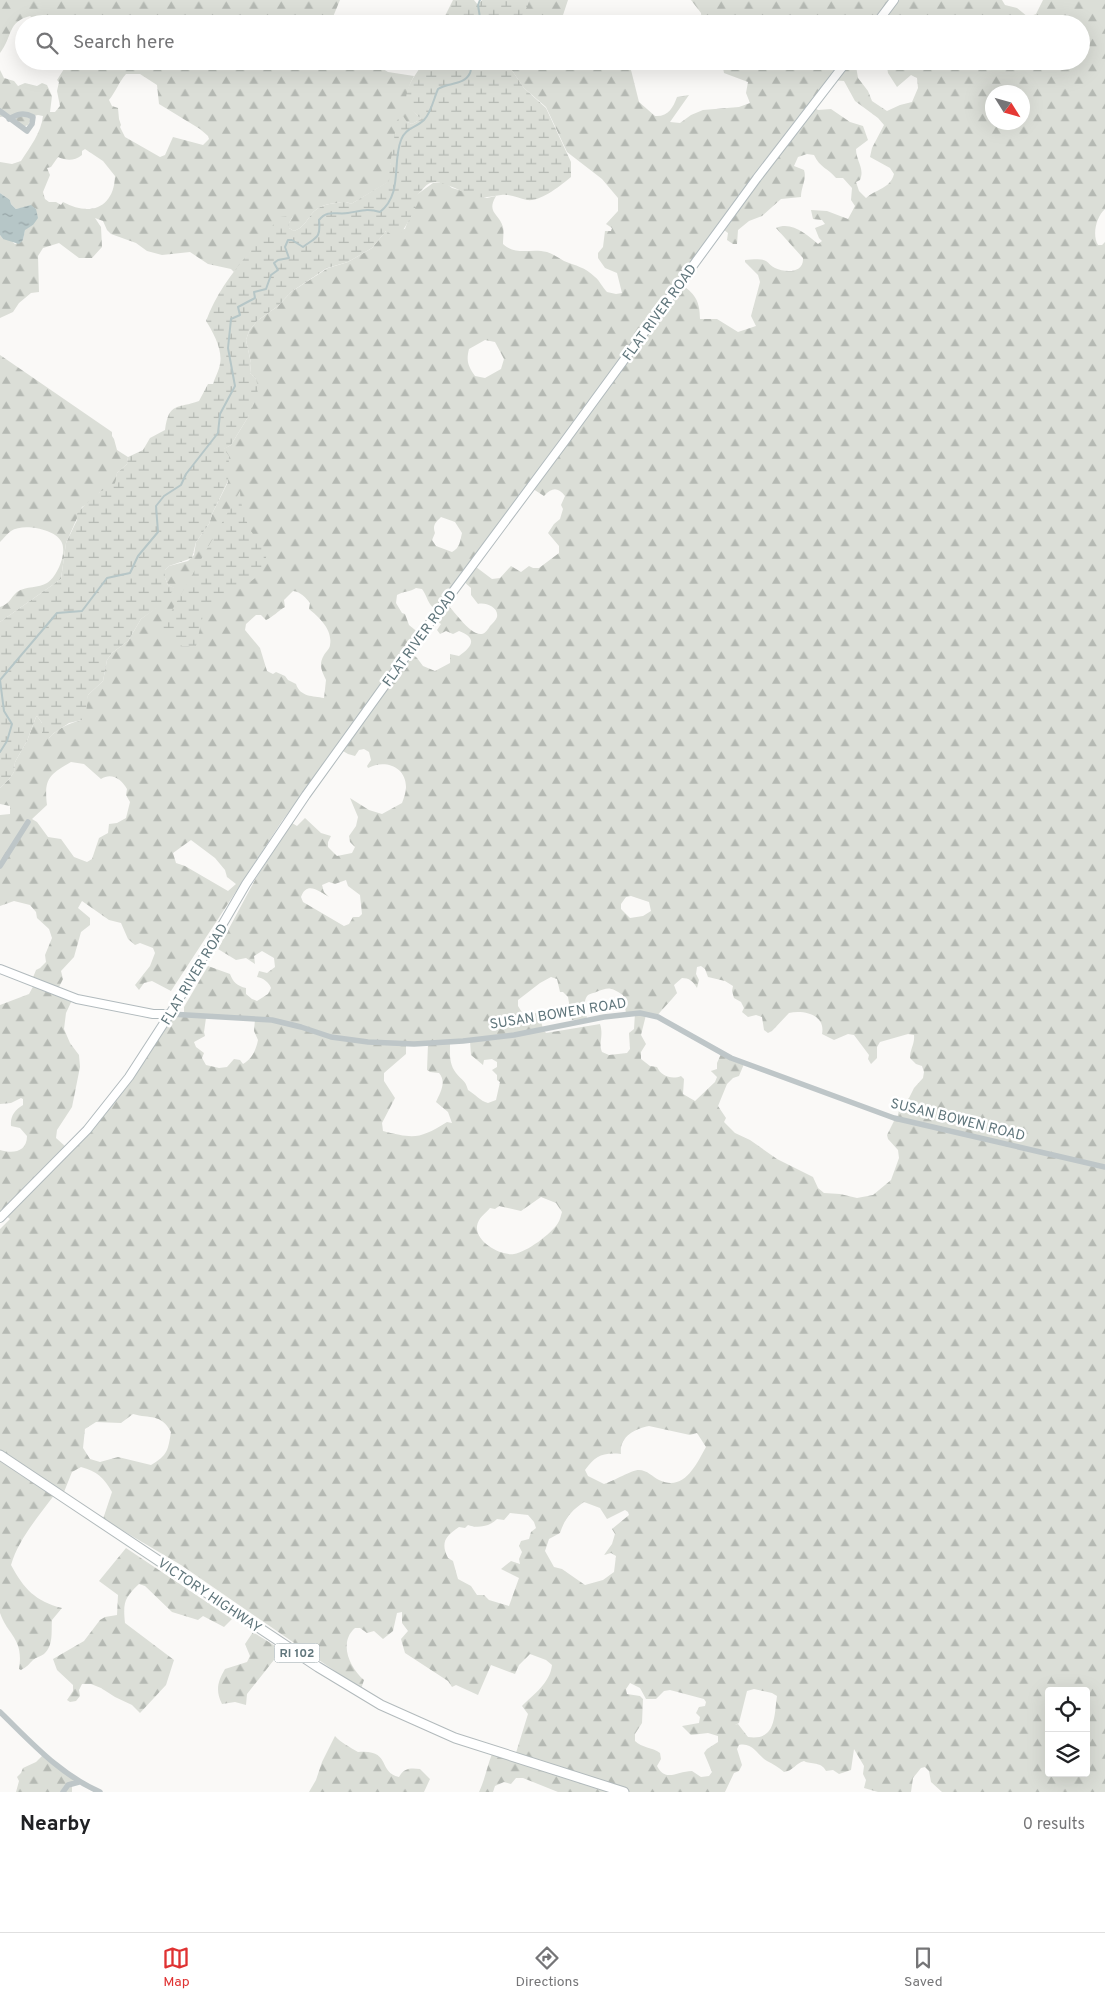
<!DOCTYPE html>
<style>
body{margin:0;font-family:Overpass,sans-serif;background:#f2f2f2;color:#202124}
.controls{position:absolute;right:15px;bottom:15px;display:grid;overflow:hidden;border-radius:5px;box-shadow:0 5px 20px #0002}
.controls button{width:45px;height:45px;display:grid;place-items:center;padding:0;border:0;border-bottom:1px solid #e0e0e0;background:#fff;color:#202124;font:25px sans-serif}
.compass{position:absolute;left:985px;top:85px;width:45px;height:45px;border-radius:50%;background:#fff;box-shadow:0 5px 20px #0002;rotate:127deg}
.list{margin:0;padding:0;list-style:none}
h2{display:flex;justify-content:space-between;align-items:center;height:65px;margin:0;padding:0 20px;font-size:21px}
h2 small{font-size:16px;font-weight:400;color:#757577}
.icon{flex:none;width:28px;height:28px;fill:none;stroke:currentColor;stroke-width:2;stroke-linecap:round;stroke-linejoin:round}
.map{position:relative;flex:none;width:1105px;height:1792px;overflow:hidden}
.search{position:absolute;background:#fff;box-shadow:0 5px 20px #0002;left:15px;right:15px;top:15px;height:55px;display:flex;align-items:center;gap:12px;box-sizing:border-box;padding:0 18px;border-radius:28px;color:#757577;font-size:19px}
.sheet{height:140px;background:#fff}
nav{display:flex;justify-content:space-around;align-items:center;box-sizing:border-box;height:70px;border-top:1px solid #e0e0e0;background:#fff;font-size:14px;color:#757577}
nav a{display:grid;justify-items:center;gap:2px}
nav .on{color:#df3232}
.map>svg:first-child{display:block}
</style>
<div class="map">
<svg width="1105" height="1792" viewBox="0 0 1105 1792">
<defs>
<pattern id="forest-firs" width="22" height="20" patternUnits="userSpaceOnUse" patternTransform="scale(1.25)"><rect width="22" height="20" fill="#dbded7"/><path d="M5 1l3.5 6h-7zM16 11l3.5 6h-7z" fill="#b5b9b3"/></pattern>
<pattern id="wetland-marsh" width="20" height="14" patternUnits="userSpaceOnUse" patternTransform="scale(1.25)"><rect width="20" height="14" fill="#dbded7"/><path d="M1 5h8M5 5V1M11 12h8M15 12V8" fill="none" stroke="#b5b9b3"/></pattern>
<pattern id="water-ripples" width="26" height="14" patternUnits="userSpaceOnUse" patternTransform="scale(1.25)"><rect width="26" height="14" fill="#b6c6c7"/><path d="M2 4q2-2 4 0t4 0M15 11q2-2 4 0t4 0" fill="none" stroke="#97a5a7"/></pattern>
</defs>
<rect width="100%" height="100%" fill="#faf9f7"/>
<path fill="url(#forest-firs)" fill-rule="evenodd" d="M0,0h340l-10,24h-290l-10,-8c-23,6 -17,20 -30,37z
M529,0h39l-8,24h-43z
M691,0h311l3,5 12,3 11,9 8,-3 7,-14h62v209c-9,8 -13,26 -7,36h4l3,-3v1550h-163l-11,-10 -2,-11 -4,-4 -4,1 -8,10 -2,14h-33l-14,-4 2,-8 -3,-6 1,-8 -10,-17 -3,21 -12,4 -6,-4 -7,1c-5,-10 -15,-6 -22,-10 -8,2 -11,10 -20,11 -6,-5 -11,-8 -17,-11 -10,-6 -14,-19 -28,-16l-2,4 5,16 -3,6 -5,2 -9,19h-167l-35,-14h-7l-5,6 -7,-2 -9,4 -2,6h-14c6,-13 8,-25 13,-38l23,2 13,-42 -6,-8c12,-12 28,-23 30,-41l-6,-5 -16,-6 -11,11 -4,9 -24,-9 -13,30 -22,-10 -4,2 -4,-6 -43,-28 -4,-14 7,-8 -6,-8v-11l-5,1 -4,18 -10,8 -9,-8 -7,2 -7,-5h-5c-17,15 -5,40 9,52l-3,9 -180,-124 -78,-46 9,-27c-8,-14 -15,-21 -31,-25l-9,5 -10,25 -62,-47v-221l10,-10 -10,-8v-61c13,4 27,2 27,-14l-7,-8 -9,-2c-1,-10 4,-16 12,-21v-6l-2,-1 -10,5 -11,1v-99l29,-11 6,-11 -3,-3 4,-10 4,-2 6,-6 -1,-7 7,-17 -3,-9 -12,-11 -1,-6 -6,-7 -16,-4 -14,5v-91l10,-1v-8l-10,-2v-16l9,-9 5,-7 1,-10 12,-21 9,-24 1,-1 5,7v15h7c9,-10 20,-15 33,-18l6,-25 15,-14 4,-21 5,-7 16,-12 13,-22 20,-15 13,-16 -6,-3 -3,-7v-8l4,-4 19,-5 6,-6 2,-13 13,-18 4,-12 15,-30 -5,-33 8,-4 17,-28 8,-38 -6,-6 1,-10 -5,-23 3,-9 8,-10 21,-15 13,-14 37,-24 20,-6 24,-14 14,-17 19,-2c4,-13 11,-20 10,-33l18,-13h13l6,5 35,10 9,-2c-10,17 3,17 7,31 1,5 0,12 0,17 13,12 28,4 44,8 6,2 12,6 17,9 12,5 21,6 31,16 5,4 7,10 12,15l9,2 6,-1 -5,-20 -12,-5 -7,-10v-5l5,-6 2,-16h6l1,-3 -6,-4 12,-13v-13l-16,-19 -35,-27 -21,-45 -22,-19 -15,-22 1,-5h82l2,3 6,-3h39l-8,9 8,32 16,14c13,1 18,-8 22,-19l12,-2 -19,27 10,1 11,-8 12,-5 36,-3 11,-4 -4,-10 2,-11 -24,-9 -1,-5 4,-7h124l5,5 2,12 10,13 4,10 15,10 13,-6 12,-3 6,-14 -1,-10 -6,-3 -14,12 -9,-14 -2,-12h195v-37h-126l-2,-6c-10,-3 -15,-2 -22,6h-229l-1,-11zM830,80l14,1 11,20 23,17 6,7 -12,23 -2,9 20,11 4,6c-4,15 -18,15 -28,24l-7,-7 -3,-9 4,-2c5,-12 -4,-19 -4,-31l12,-9 -5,-14 -13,-4 -19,-13 -13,1 -7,-5zM992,92h30v30h-30zM807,154l7,1c6,13 14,13 22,23h7l9,10 -1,12 4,6 -7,13 -21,-8 -16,-1 2,9 9,1 3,4 -10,4 4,10 3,3 -4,3c-11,-9 -26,-23 -42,-16l27,30c1,15 -17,15 -28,10 -3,-1 -6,-5 -9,-7 -5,-3 -15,-1 -21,-1v2l13,13 2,7 -9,34 5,10 -18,6 -21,-13h-17c0,-18 -5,-26 -21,-36l41,-56 8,6 -1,7 6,4h4l1,-14 11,-9 13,-5 19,-17 20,-2c0,-10 6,-18 3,-27l-10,-4 4,-9zM485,340l10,2 9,17 -3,10 -16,9 -10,-2c-7,-10 -9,-15 -6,-27zM530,487l14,9c8,-9 14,-9 21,0l-4,9 2,4 -3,10 -6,5 -6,9 11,13v7l-20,15h-6l-4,-2 -8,6 -10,-6 -11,12 -8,1 -20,-15zM441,517l14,5 7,11c-2,8 -2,15 -10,19l-16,-6 -4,-6 3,-7c-3,-8 1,-11 6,-16zM462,580l9,8v7l7,9c7,-2 21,3 19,13 -1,3 -4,6 -7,9 -2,3 -4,7 -8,8 -12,2 -29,-25 -37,-32zM416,588l6,1c7,10 4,13 15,22l-4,7 8,6 -4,6 3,4 6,-3 7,3 6,-3c19,7 13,16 0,25l-9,-2v9l-15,8 -12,-5 -6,-8 -9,-8 12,-16 -11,-9 -4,-11 -3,-1 -6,-10 1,-8c7,-4 13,-3 19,-7zM293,591c8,1 13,7 17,12l-1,6c10,8 24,21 21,36 0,3 -4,7 -6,10 -6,10 -2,16 2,25l-2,18c-11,-2 -24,-1 -28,-14l-8,-4 -3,-4 -9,-4 -3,2 -6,-3 -7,-23 -15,-18 1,-6 10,-9h5l5,5c7,-3 12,-9 19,-13l-1,-7zM338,748l10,6 7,2 4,-6 5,-1 5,3 2,8 -4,6 1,2c16,-9 38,-2 38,19 0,5 -2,11 -4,16l-20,11 -13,-4 -19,-12 8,19 -2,9 -7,10 1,6 5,5 -3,6 -15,3 -9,-9v-5l3,-6 -10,-3 -16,-15 -8,8 -5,-3 -36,55 -38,71 18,11 10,-2 9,6 -1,-8 8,-5 12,7 1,9 -8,6 -8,-2 -2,6c6,1 12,5 14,11l-3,6 -11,7 -5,-2 -6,-5v-6c-9,-2 -13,-6 -16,-14l-22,-8 -24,41v6l-17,2 -66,97 -35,35 -10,-9 1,-8 15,-23 8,-40 -1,-12 -9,-12 -6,-14 2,-16 7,-15 -16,-7 6,-12 -2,-8 13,-14 7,-25 9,-7v-7l-12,-10 4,-7 27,19 12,3 7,16 7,6 5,-2 13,5 2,5 -5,13 -15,19 4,5 5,-7 8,-2 19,10 111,-170zM71,762l13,2 17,15c11,-7 21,1 26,10l-1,6 4,7 -4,16 -9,5 -8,1 -1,9 -9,5 -7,21 -5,3 -13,-5 -13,-18 -13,-2 -11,-15 -5,-3 15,-14c-3,-25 1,-30 24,-43zM191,840l24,18 10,12 2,7 9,7 -8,7 -43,-25 -9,-3 -3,-10zM346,880l2,6 12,9 2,19 -3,3h-6l-4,7 -5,2 -41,-24 -2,-5c6,-16 17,-6 28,0l-5,-5 -2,-7 7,-3 6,2zM631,896l18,6 2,9 -8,5 -13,2 -9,-9v-5l5,-7zM701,966l4,3 3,8 17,4 8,5 -1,5 2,7 7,4 3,6 -2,4 6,5 8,-2 6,2 2,13 4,3 4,-2 17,-18c14,-3 37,1 33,21l12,6 14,-6 6,1 15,20 -1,4 3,5 6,-6v-11l3,-5 28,-8 6,1c1,9 -4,14 -4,23l6,6 6,2 2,6 -1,6 -9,10 -5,10 -9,8 -3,13h-2l-8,16 1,4 10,11 1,8 -8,22 -18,15 -16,3 -17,-4 -16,-1 -6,-5 -5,-11 -36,-18 -27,-19 -15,-7 -11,-11 2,-4 -8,-12 9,-22 6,-6 6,-2 5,-12 -23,-10 -4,9v6l-6,2 6,6 -2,5 -20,19 -12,-7 1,-15 -3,-3c-9,4 -20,0 -24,-9l-7,-1 -9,-7v-7l5,-8 -5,-9 5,-20 10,2c7,-9 14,-15 21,-24l-3,-8 8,-7c7,0 11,3 15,10l2,-8 -3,-6 1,-7zM551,977l6,2 3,13h3l5,5 4,23 15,-1c-1,-7 -4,-15 -1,-21 2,-5 6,-4 10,-6 13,-5 14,-5 27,3l3,18h9l-1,16 -5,4 1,16 -3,4 -18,2 -7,-3c-4,-9 2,-16 -2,-28l-54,9 -3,-4 -4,-16 -16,1 -5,-8v-6l22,-17zM206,1018l49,1 -1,12 4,9c-2,10 -6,19 -15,24l-3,-4 -6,-1 -7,8 -8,1 -13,-3 -4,-7 2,-5 -8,-6 -2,-5 11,-6 -1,-4zM470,1041l1,14 12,10 1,-5 8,-1 5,3v5l-5,3 5,5v5l3,2 -4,18 -8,3c-8,-2 -13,-9 -20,-13 -3,-11 -6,-9 -12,-17 -7,-9 -6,-18 -6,-29zM428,1044l-1,26 3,2 9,1c8,9 1,20 -3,29l12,10 4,11 -5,-1c-27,17 -33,17 -64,9l-1,-8 13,-25 -11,-17v-8l22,-19v-9zM541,1197l15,6 6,9c-1,3 -2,8 -4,11 -7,11 -31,29 -44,31 -13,2 -39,-12 -37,-28 1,-8 8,-12 13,-18l5,1 4,-3 22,5zM133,1414c17,5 28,-1 38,18 -3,18 -3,23 -20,33l-33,-8 -18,5 -10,-3 -7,-11 2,-19 11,-7 25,1zM649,1426l41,9 7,-2 9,14c-10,18 -22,45 -47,33 -6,-3 -12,-10 -20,-10 -8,0 -25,11 -35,14l-16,-8 -3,-6c10,-14 18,-18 36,-16 -2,-17 13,-25 28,-28zM584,1502l16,6 7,11 18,-9 3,2 1,3 -17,14 3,5 -3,10 -8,11 7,-2 5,3 -2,16 -11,8 -18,5 -23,-16 -8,-2 -9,-16 4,-12 11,-6c5,-15 11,-22 24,-31zM510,1513l18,2 6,7 2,6 -5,4 -2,7 -8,2 -2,5 3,6 -3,7 1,5 -9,-3 -10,8 18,9 -10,28 -20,-6 -5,-5h-7l-6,-9 -13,-7 -5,-18 -5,-3c-8,-16 -2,-22 11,-31l6,1 3,-3c9,4 23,1 29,-6l7,1zM630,1683l10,5 6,11h10l8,-8 6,-1 34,9 2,3 -1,4 -6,1 -3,6 4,4 -1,6 -17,3 9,9 17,-2 10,3v6l-11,7 -3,4 8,19 -3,4 -8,1 -9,-6c-15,0 -26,12 -35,-5l4,-7 -1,-6c-8,-6 -18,-5 -25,-12v-7l7,-11 1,-24 -3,-3 -13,-2 -1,-5zM754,1689l18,4 5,3c-3,21 -1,45 -29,41l-10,-13 -3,1 4,-2 8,-32zM1049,1691h37v82h-37z
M69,61h301l18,11 26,4c-11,21 -9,27 7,43l-9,5 -5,-2 -17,43v16l-39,23c-5,-3 -9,-2 -15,-1 -31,3 -23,21 -42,28l-5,-3v-5l4,-7 -41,34 -18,22 -3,-3 -23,-5 -18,-12 -28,3 -15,-4 -11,-8 -25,-9 -4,-4 -4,-9 -8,-3 6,9 1,20 -10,11h-13l-20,-15 -16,5 -5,8 1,36 -8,1 -12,10 -6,9 -13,6v-83l3,4h6l6,5 8,-4 2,-11 8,-4 3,-16 -5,-3 -15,3 -5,-5 -1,-4 -10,-7v-31l12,2 9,-3c9,-14 20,-28 22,-45l-5,-1 -5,1 -5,9 -5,2 -15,-11 -8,1v-47l4,8 10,3 4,5 7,-3 12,3 5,-3 5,2 5,11 -2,16h5l5,-6 -3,-15 2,-9 -2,-2zM126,74h14l17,11 2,19 41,25 8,7 1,3 -6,6 -30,-8 -8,18 -5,2 -35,-20 -5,-10 1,-2 -2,-6 -1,-11 -6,-2 -3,-6c7,-9 10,-18 17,-26zM85,149l18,12 12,15c-1,32 -25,41 -52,26l-2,3 -5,-3h-7l-4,-3 -2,-7 7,-17 -3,-7 4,-1 7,-10c9,4 16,4 24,-2v-4z
M0,355l112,77v4l2,3 3,11 11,7 -1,7 -10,9 -1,10 -3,5 -13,4 -9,10 -9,5 -16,36 -5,36 -61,43v-15c11,-4 10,-9 17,-15 9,-6 22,-4 30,-9 10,-6 21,-31 14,-42 -7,-12 -38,-18 -50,-10 -4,3 -8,8 -11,11z
M0,1451l55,43c-16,22 -36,44 -44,71 13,24 24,36 51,43l-10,12c-1,11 2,25 -8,34 -4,3 -8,3 -11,6 -4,4 -6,7 -12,10l-2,-1c5,-31 -11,-33 -19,-56z
M126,1548l106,71 -8,8 -21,-11 -5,4 -26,-8 -27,-26 -6,-2c-15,14 -16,19 -14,39l49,37 -8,25 -26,28 -8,-8 -17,-8 -14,-9 -10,-4h-9l-3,6 1,6 -4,5 -6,1 -3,-2 6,-9v-6l-16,-15 -4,-11 31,-18 16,-21 5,-3 12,-2 1,-20 -19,-14z
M253,1632l27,17 -3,7 -30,38 -1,11 -11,-3 -13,2c-7,-14 -4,-23 3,-35l22,-7 3,-6 -5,-12z
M335,1736c6,7 15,11 23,16 34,-3 19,20 41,25 5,-9 11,-9 21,-8l10,10 -6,13h-115l7,-12 6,-18z
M43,1755l34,26 -5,4v7h-56l3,-11 -2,-4 4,-4 2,-5 13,-6z"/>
<path fill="url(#wetland-marsh)" d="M453,0h21l4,5 4,-5h47c-1,9 -8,15 -12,24h-76z
M424,61h86l-1,5 15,22 22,20 25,54v15c-10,8 -30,25 -44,23 -9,-2 -16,-6 -26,-5 -10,1 -17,4 -27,1 -12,-3 -32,-17 -44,-13 -5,2 -9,9 -14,13 1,4 2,4 1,8 -1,4 -14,28 -17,30 -1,0 -7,1 -8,1l-6,-4 -14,17 -24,14 -21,6 -36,24 -13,14 -21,15 -8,10 -3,9 5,23 -1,10 6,6 2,8 -1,10 -9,20 -17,28 -7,4 5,7 -1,25 -15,31 -4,12 -13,18 -4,16 -23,8 -4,4v8l3,7 7,3 -14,17 -20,14 -13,22 -16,12 -5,7 -4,21 -15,14 -2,20 -4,5 -13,3 -15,10 -5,5h-7v-15l-5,-7 -1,1 -9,24 -12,21 -1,10 -5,7 -9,9v-166l61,-43 5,-36 11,-23v-6c4,-6 17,-18 23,-22 12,-7 15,-2 17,-19l10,-9 1,-7 15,-7 7,-12 15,-8c4,-29 13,-21 34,-29l9,-17h5c2,-7 6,-13 7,-20 3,-14 -7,-32 -14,-43 15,-41 47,-72 74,-104l13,-1 -4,7v5l5,3c19,-7 11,-25 42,-28 6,-1 10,-2 15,1l38,-23 1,-16 7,-45 6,-4 4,6 5,2 9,-5c-4,-4 -11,-10 -13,-15 -7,-14 10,-31 16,-43z
M240,491c1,21 10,46 27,59 -2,31 -20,32 -42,45 -8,5 -13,12 -21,16l-8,35h-14l-5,-5 -18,-8z"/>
<path fill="url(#water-ripples)" d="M0,193l10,7 1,4 5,5 15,-4 5,4 2,9 -5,7 -8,5 -2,10 -4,4 -16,-5 -3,-4z"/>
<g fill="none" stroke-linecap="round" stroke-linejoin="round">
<path stroke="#b6c6c7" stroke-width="2" d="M480,0l-2,5 3,19
M483,61h3
M0,752l7,-11 5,-17 -8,-13 -4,-31 57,-67 25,-2 25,-33 23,-5 8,-17 20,-24 -2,-26 8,-10 17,-11 5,-11 32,-41 2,-19 15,-28 -7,-38 3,-29 9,-4 -2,-8 17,-9 -1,-6 12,-3 5,-14 7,-5 -4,-7 4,-3 11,-2 -4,-11 3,-7h4l11,7c13,-10 18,-8 16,-27 9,-11 17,-5 29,-7 13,-2 19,-5 32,-1 23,-18 12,-49 21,-72 4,-12 15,-12 23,-20 7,-7 10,-22 14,-31 10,-7 26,-3 32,-16 2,-4 0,-8 1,-12"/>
<g stroke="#b1babd" stroke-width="10">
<path id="secondary" d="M876,24l18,-24
M0,969l77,30 76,15h17
M0,1218l87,-88 42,-53 46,-71 71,-122 60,-89 131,-182 127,-171 193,-264 90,-117"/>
</g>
<g stroke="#b2babc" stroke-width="11">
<path id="primary" d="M0,1455l318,212 63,38 74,33 169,54"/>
</g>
<path stroke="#bec6c8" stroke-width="5.5" d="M0,111l27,20 5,-7 1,-7c-9,-5 -16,-3 -24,2
M0,866l28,-44
M170,1014l102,6 29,7 30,10 37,5 46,2 49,-3 51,-6 90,-18 36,-4 18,4 73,41 163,60 211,49
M0,1712c31,30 59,62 100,80
M63,1792l5,-7 11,-3"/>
<use href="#secondary" stroke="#fff" stroke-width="8"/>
<use href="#primary" stroke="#fff" stroke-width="9"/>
</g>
<g text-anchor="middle" stroke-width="5" stroke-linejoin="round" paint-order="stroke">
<rect fill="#fff" stroke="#909fa3" stroke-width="1" x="274.5" y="1643.5" width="45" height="19" rx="4"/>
<g font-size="12" font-weight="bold" fill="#60767c">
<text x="297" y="1657">RI 102</text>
</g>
<g font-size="14" fill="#60767c" stroke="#fff">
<text transform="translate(659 312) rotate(-54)" y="5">FLAT RIVER ROAD</text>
<text transform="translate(419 638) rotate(-54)" y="5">FLAT RIVER ROAD</text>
<text transform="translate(194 974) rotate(-59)" y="5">FLAT RIVER ROAD</text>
<text transform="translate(558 1013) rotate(-9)" y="5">SUSAN BOWEN ROAD</text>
<text transform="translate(958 1119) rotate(14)" y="5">SUSAN BOWEN ROAD</text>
<text transform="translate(210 1595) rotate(34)" y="5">VICTORY HIGHWAY</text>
</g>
</g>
</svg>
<div class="controls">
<button><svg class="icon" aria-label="locate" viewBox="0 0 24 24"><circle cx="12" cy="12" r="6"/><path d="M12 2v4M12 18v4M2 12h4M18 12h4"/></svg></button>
<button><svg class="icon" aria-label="layers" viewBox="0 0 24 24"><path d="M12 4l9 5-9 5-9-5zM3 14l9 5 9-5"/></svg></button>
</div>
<svg class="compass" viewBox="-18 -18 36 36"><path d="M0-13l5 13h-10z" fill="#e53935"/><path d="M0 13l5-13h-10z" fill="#757577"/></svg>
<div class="search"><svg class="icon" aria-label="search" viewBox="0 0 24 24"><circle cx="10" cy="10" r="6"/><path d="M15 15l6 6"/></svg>Search here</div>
</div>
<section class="sheet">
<h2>Nearby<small>0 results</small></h2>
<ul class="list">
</ul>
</section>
<nav>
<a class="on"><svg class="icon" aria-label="map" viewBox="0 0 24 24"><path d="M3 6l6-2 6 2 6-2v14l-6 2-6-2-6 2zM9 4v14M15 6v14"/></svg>Map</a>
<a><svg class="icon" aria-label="directions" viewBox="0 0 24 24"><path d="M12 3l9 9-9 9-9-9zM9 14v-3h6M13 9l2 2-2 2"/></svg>Directions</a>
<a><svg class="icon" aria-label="saved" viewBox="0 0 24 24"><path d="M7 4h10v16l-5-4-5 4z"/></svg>Saved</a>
</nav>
